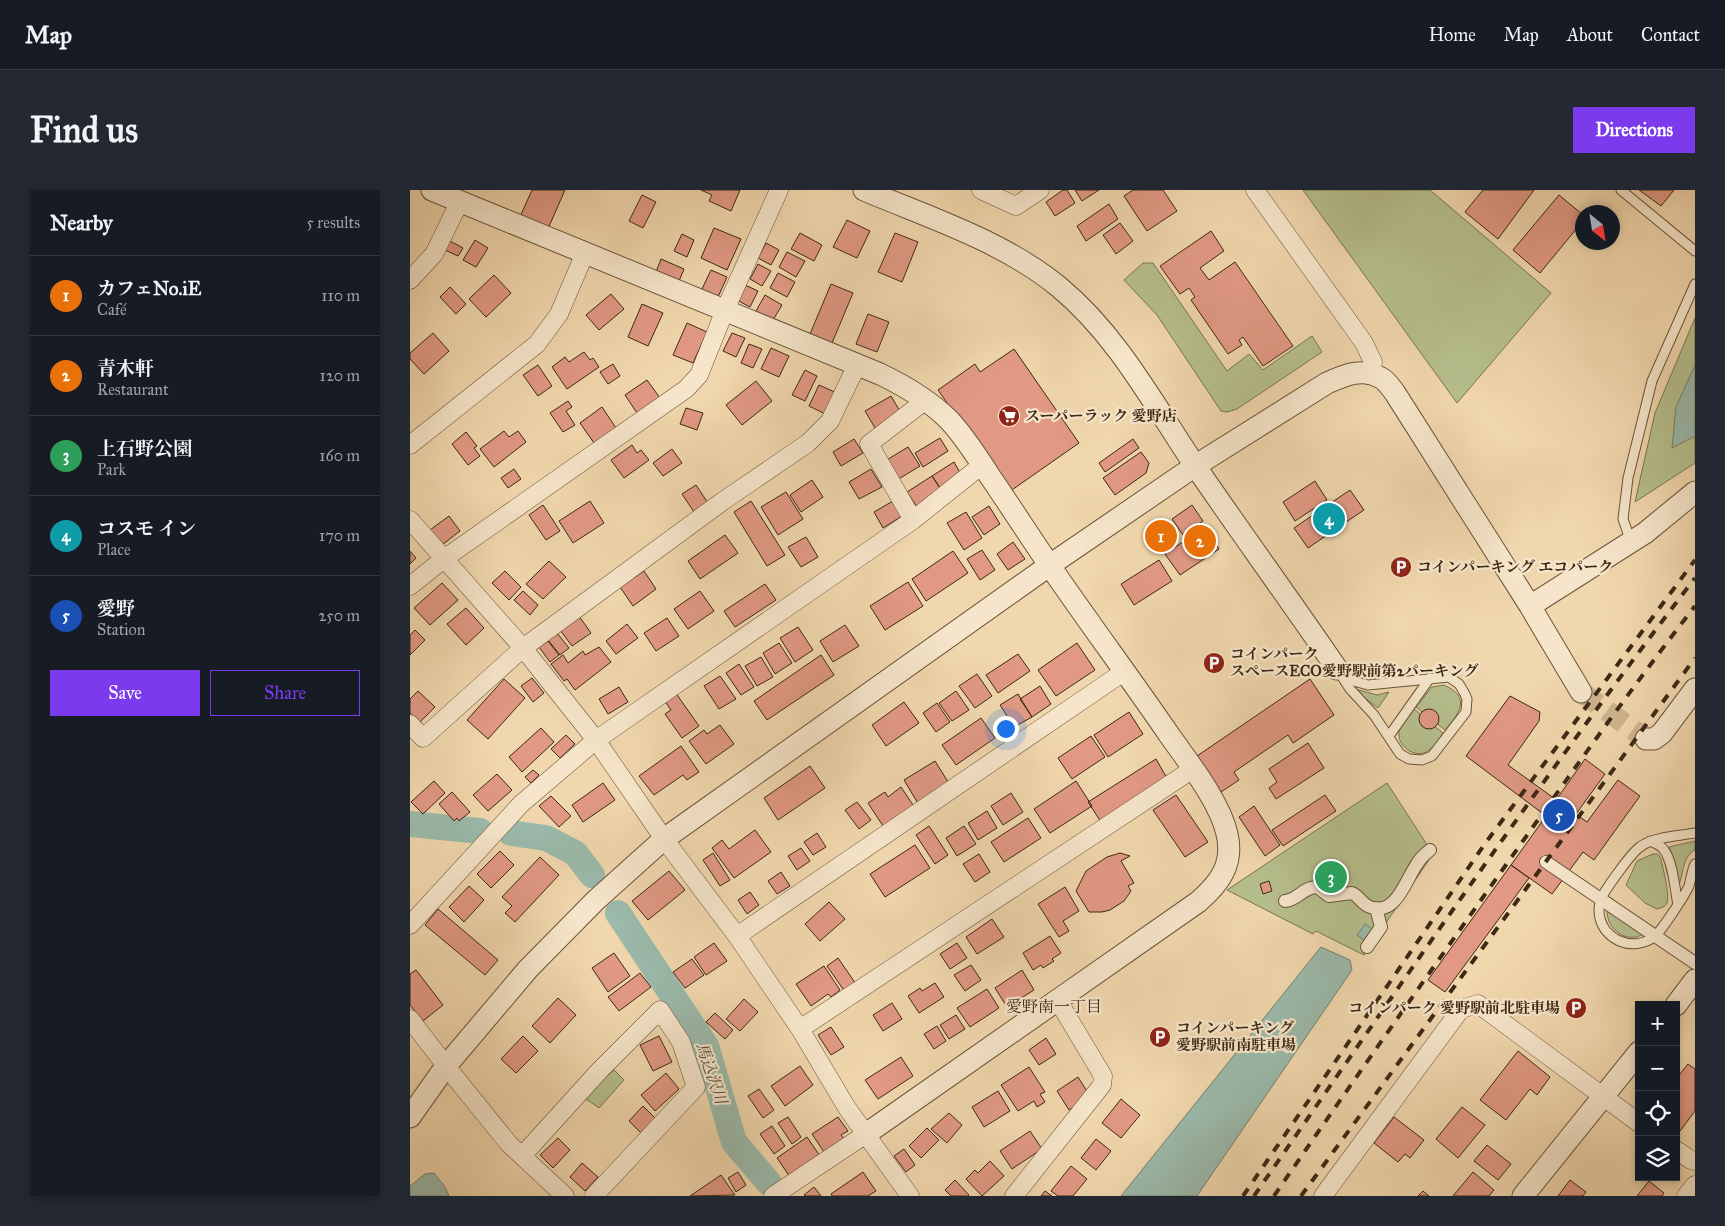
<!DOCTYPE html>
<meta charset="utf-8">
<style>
body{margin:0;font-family:"IM FELL Great Primer","Noto Serif JP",serif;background:#242831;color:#f1f3f6}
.controls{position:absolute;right:15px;bottom:15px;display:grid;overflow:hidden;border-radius:0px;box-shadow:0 2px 8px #0003}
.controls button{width:45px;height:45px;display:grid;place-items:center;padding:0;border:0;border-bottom:1px solid #363941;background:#171b24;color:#f1f3f6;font:25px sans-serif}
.compass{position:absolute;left:1165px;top:15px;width:45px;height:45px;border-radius:50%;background:#171b24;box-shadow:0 2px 8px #0003;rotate:150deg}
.you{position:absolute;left:595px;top:538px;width:18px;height:18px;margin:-12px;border:4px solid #fff;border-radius:50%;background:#1a73e8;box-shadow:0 0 0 8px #1a73e833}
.badge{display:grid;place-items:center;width:32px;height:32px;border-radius:50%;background:#7c3aed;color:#fff;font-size:16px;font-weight:700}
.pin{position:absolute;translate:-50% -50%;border:2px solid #fff;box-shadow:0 1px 5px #0006}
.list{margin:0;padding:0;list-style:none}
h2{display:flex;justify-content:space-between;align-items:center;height:65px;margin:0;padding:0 20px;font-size:21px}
h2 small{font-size:16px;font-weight:400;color:#9ea1a6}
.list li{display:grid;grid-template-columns:32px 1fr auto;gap:15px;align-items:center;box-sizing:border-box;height:80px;padding:0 20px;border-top:1px solid #363941}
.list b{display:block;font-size:19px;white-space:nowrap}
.list p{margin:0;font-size:16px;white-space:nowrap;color:#9ea1a6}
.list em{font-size:16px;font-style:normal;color:#9ea1a6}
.actions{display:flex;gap:10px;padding:15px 20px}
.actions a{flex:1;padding:11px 0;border:1px solid #7c3aed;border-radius:0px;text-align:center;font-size:18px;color:#7c3aed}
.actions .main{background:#7c3aed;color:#fff}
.icon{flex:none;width:28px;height:28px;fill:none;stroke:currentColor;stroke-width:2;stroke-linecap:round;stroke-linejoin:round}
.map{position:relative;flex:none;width:1285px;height:1006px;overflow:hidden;border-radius:0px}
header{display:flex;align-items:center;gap:30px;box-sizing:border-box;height:70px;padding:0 25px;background:#171b24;border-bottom:1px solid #363941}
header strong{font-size:24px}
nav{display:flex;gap:28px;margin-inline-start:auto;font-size:18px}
.intro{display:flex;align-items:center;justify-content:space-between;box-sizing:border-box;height:120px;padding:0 30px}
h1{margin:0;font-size:35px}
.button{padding:12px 22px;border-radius:0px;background:#7c3aed;color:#fff;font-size:18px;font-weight:700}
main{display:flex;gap:30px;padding:0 30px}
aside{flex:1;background:#171b24;border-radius:0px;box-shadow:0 2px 8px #0003}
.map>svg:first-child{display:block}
</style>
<header>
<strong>Map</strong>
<nav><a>Home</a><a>Map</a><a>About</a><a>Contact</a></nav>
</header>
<div class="intro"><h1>Find us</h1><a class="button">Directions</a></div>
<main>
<aside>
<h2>Nearby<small>5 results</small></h2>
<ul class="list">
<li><span class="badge" style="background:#e8710a">1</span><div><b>カフェNo.iE</b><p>Café</p></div><em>110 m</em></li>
<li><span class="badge" style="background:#e8710a">2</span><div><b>青木軒</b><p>Restaurant</p></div><em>120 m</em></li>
<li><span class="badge" style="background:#2e9e5b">3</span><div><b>上石野公園</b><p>Park</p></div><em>160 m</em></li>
<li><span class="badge" style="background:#0f9aa8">4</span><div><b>コスモ イン</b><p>Place</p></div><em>170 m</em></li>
<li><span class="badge" style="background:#1a4fb4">5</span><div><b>愛野</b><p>Station</p></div><em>250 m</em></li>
</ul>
<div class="actions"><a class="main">Save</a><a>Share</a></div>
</aside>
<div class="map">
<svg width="1285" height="1006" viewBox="0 0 1285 1006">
<rect width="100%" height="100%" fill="#f1d7ad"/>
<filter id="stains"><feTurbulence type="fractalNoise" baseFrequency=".004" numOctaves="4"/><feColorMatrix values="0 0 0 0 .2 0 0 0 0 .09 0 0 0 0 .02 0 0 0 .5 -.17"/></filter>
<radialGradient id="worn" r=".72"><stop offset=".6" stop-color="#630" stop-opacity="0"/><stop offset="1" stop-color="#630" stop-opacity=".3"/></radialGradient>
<path fill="#b6bf8d" stroke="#797450" d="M893,0h127l121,103 -94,110z
M733,73h10l74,108 22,-17 14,16 49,-34 10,16 -85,57 -10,3 -6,-1 -64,-96 -33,-35z
M1285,128v145l-60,39 20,-89z
M1034,495c28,12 15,29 1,45l-29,-23 16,-20z
M942,498l25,7 12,-3 -11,16z
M1004,519l29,24c-5,7 -10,17 -19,20 -13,4 -30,-10 -24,-25 3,-6 9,-13 14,-19z
M977,593l46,71 -69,101 -48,-24 -3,3 -86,-44z
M1285,651v9c-14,7 -11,27 -18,39l-2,-27 -6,-15z
M1243,664h5l3,5c2,10 9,35 6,44 -2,4 -6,5 -10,6l-12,-6 -19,-18 11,-24z
M1201,708l39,29c-18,26 -55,-2 -39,-29z
M204,880l10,10 -25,28 -16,-11z"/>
<path fill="#9bbaab" stroke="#75806f" d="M1285,175v71l-23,12 4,-41z
M955,734l10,7 -8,11 -10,-7z
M911,757l29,13 2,10 -155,226h-76z
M24,983l11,14 4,9h-39v-10l15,-12z"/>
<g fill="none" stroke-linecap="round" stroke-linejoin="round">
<path stroke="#9bbaab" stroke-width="26" d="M0,634l70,7
M101,643l35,5 29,15 17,22
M208,723l88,133 28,96 35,41"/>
</g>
<path fill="#e19984" stroke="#3c2814" d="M122,0h33l-18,41 -28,-12z
M291,0h39l-9,21 -22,-10 3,-6z
M653,0h4l8,13 -20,13 -9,-14z
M665,0h24l-17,11z
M723,0h30l14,21 -30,20 -23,-35z
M1073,0h51l-36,49 -33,-27z
M1229,0h35l-13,16z
M232,5l14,7 -13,26 -14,-7z
M1149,5l23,19v8l-42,51 -27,-23z
M699,14l9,15 -32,22 -9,-15z
M437,30l23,11 -13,27 -24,-11z
M710,33l13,18 -17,13 -13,-19z
M304,38l27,11 -14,31 -26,-12z
M801,41l13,20 -24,17 9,12 26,-18 58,84 -30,20 -20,-29 -4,3 3,5 -14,9 -37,-54 4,-3 -6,-9 -9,6 -20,-28z
M390,43l22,12 -8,16 -23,-12z
M485,43l23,9 -16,40 -24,-10z
M272,44l12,6 -7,17 -13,-6z
M65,50l13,8 -12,19 -13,-7z
M40,51l13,7 -5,8 -13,-6z
M356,53l13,7 -8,15 -13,-7z
M377,62l18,9 -9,16 -17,-10z
M251,69l23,10 -5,12 -23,-9z
M348,74l13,7 -9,15 -12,-7z
M301,80l16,7 -9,20 -16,-8z
M368,83l17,9 -8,15 -17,-9z
M84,85l17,18 -25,24 -17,-18z
M421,94l22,9 -21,50 -22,-9z
M335,95l13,6 -8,16 -13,-7z
M40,97l16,17 -10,10 -16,-17z
M201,104l13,15 -25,21 -13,-15z
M355,105l17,10 -9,15 -17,-9z
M232,114l21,9 -15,33 -20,-9z
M458,124l21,8 -12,30 -21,-8z
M277,133l20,9 -14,31 -20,-8z
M23,143l16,18 -25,23 -14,-15v-6z
M322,143l13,5 -9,19 -13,-6z
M339,154l13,5 -9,19 -12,-5z
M361,158l18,8 -10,21 -18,-8z
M604,159l65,94 -70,49 -71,-102 37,-26 5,8z
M174,162l6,8 3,-2 6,9 -32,22 -15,-22 13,-10 4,5z
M203,174l7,12 -12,8 -8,-12z
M128,175l14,21 -14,10 -15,-21z
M395,180l12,6 -12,25 -13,-6z
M237,190l13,18 -23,15 -12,-18z
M346,191l16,20 -30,24 -16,-20z
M409,195l18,8 -10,22 -18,-9z
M481,206l10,17 -26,15 -10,-17z
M158,211l4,6 -6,4 9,14 -12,7 -13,-19z
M192,217l14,21 -22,15 -14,-20z
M276,218l17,5 -6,17 -17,-6z
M94,241l5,6 9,-6 8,11 -32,25 -14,-18z
M56,242l11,14 -3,2 6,8 -12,9 -16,-21z
M530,248l8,13 -25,16 -8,-14z
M444,249l9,14 -22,13 -8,-14z
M723,249l6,9 -34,24 -6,-9z
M222,255l5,8 4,-3 8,10 -25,18 -13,-18z
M498,257l12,19 -23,14 -12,-19z
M262,259l10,14 -19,13 -10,-13z
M731,262l8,11 -3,10 -31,22 -12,-17z
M544,272l9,16 -21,13 -10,-15z
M104,279l7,10 -13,9 -7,-10z
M461,279l11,18 -23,12 -10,-17z
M522,286l10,15 -25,16 -10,-15z
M402,290l11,17 -22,15 -11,-17z
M905,291l12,19 -32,21 -12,-19z
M286,295l14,21 -14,9 -14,-21z
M940,300l14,20 -56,38 -14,-20z
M376,302l17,27 -25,16 -17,-28z
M180,311l14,22 -31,20 -14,-22z
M341,311l34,54 -18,11 -33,-54z
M483,311l9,15 -19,12 -9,-16z
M133,315l17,26 -14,9 -17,-25z
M782,315l11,16 -20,14 -11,-16z
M579,316l11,18 -16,11 -12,-18z
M556,322l16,26 -18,12 -17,-27z
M39,326l11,15 -18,14 -12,-15z
M757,332l10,15 -21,15 -11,-16z
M795,337l14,22 -39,26 -15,-21z
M315,345l13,18 -38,26 -12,-18z
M396,347l12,20 -17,10 -13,-20z
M603,352l12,17 -17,11 -11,-16z
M572,360l13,20 -15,10 -13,-21z
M0,361l6,7 -6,6z
M543,361l15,22 -42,28 -14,-22z
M749,370l13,21 -38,24 -13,-21z
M139,371l17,16 -23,22 -17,-15z
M95,381l16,16 -12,13 -17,-17z
M234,381l12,18 -23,17 -13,-19z
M498,392l15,24 -38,24 -15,-24z
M32,393l16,17 -28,25 -16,-17z
M355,394l11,16 -41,27 -11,-16z
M113,401l15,14 -8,10 -16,-15z
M290,401l14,20 -26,18 -14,-20z
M56,418l18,20 -18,17 -19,-21z
M169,426l12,17 -19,13 -12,-16z
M257,428l12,18 -23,15 -12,-18z
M217,434l11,14 -22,16 -10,-13z
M435,435l14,21 -26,16 -13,-21z
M388,437l15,23 -18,12 -15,-24z
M5,440l10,10 -15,15v-20z
M147,443l12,15 -9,7 -12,-15z
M138,451l11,14 -9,7 -11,-15z
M369,453l13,20 -17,11 -12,-21z
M667,453l18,27 -39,26 -18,-26z
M189,457l12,15 -36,28 -8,-11 -3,2 -13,-17 12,-9 5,8 15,-12 2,4z
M608,464l12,17 -32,22 -12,-18z
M411,465l13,20 -67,45 -13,-19z
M351,467l12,20 -16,9 -12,-20z
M329,474l15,23 -13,8 -15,-22z
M567,484l15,22 -17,12 -16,-22z
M310,486l16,23 -17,10 -15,-23z
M122,488l12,15 -11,9 -12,-16z
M94,489l21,19 -37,41 -21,-19z
M900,489l24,36 -41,28 -5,-8 -54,37 5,8 -18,12 -24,-36z
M630,496l11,18 -19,13 -12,-18z
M209,497l9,15 -20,12 -9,-15z
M8,501l17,16 -15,15 -10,-9v-14z
M546,501l13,19 -17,11 -13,-18z
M265,502l24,34 -17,12 -17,-24 6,-4 -7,-10z
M608,504l14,23 -18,10 -14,-22z
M1100,506l30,16 -1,9 -31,44 79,57 31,-42 22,16 -46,64 -11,-8 -31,42 -41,-29 35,-49 -80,-60z
M494,512l15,21 -33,23 -14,-21z
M527,513l13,19 -14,10 -13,-19z
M1009 529a10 10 0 1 1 20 0a10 10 0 1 1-20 0Z
M719,522l14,22 -35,23 -14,-22z
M571,528l14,20 -39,27 -14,-20z
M310,535l14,19 -28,20 -17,-23 15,-11 3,4z
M131,538l13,14 -32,30 -13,-15z
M156,545l9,9 -15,14 -9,-9z
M681,546l14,21 -33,22 -14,-21z
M898,553l16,25 -48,31 -7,-11 8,-6 -8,-13z
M271,556l18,26 -12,8 -4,-5 -29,20 -15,-19z
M746,569l12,21 -67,42 -13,-20z
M1175,569l20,15 -29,40 -20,-14z
M525,571l15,24 -31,20 -15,-25z
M400,576l15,22 -47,32 -14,-22z
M123,580l6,5 -8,8 -6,-6z
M87,584l15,16 -24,21 -15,-16z
M24,591l11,12 -22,21 -12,-12z
M666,591l16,25 -42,27 -16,-24z
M193,593l12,17 -32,22 -11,-17z
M491,597l14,21 -30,21 -17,-26 17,-11 3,5z
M42,602l18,20 -11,9 -2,-3 -3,3 -15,-17z
M601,603l12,19 -20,13 -12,-19z
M766,605l32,47 -23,15 -32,-47z
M915,605l11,16 -53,35 -11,-16z
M141,606l20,20 -12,11 -20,-21z
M447,612l14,18 -12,9 -14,-19z
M844,616l26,39 -15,11 -26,-39z
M577,621l10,17 -19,12 -10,-17z
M618,628l13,20 -37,24 -13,-20z
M519,636l19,29 -13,9 -19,-29z
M554,636l12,18 -19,12 -11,-18z
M345,640l16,22 -37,26 -22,-30 10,-8 7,9z
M407,643l9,14 -13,8 -9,-13z
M505,655l15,23 -45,29 -15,-23z
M391,658l9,13 -13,9 -9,-14z
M90,661l14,14 -23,23 -14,-14z
M303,663l17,27 -10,6 -17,-26z
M710,663l10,3 -9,5 13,22 -6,3 3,5 -7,10 -14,9 -8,2h-13l-13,-21 10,-20 21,-14z
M569,664l11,18 -15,10 -12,-18z
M130,667l19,18 -44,47 -10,-9 7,-7 -10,-9z
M1101,675l18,13 -84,114 -17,-12z
M259,681l16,19 -37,30 -16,-19z
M371,682l9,14 -13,8 -9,-13z
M859,691l3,10 -9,3 -3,-10z
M59,696l15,14 -20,22 -15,-15z
M655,697l14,24 -16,10 6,10 -10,6 -21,-33z
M340,702l9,13 -12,9 -9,-14z
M419,712l16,17 -25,22 -15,-17z
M28,719l60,51 -13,15 -60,-50z
M582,729l12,18 -27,17 -11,-17z
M640,746l11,17 -9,6 2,2 -11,7 -2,-3 -8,5 -10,-17z
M304,753l13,18 -21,14 -12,-18z
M547,753l10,15 -17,11 -10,-15z
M204,763l16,23 -22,16 -16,-24z
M428,768l18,26 -11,8 -18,-26z
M282,769l12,16 -19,13 -12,-16z
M561,775l10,15 -16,11 -11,-16z
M414,776l16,24 -9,7 -3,-3 -17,12 -15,-22z
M6,780l27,35 -20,16 -13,-16v-31z
M612,780l12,20 -27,17 -12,-19z
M230,783l11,14 -32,24 -11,-14z
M525,793l9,14 -25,16 -11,-17 12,-8 2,3z
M577,799l12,19 -29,19 -13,-19z
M148,808l18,17 -26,28 -18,-17z
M334,809l14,13 -18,19 -14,-12z
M482,813l10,16 -19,12 -10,-16z
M305,823l18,17 -8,9 -19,-17z
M546,825l9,14 -16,10 -9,-14z
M527,836l9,15 -12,8 -10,-15z
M421,837l13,20 -13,8 -13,-20z
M113,846l15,15 -22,22 -15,-14z
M249,846l13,26 -19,9 -13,-26z
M636,848l10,16 -17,11 -10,-15z
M1108,861l32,26 -13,18 -7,-6 -24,31 -26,-20z
M491,867l12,19 -35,23 -13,-19z
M1278,874l7,5v42l-15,20 -4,-3v-49z
M390,876l13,19 -28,21 -14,-20z
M619,877l16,25 -5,2 5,8 -8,5 -3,-6 -16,10 -17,-26z
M256,883l13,16 -24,22 -14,-16z
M668,887l12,19 -21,14 -12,-19z
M349,899l15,21 -11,8 -15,-22z
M588,901l12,20 -26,16 -12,-20z
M711,909l19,16 -19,23 -19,-15z
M233,916l12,12 -14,15 -12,-12z
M1052,917l23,18 -27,33 -22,-19z
M539,923l13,12 -15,18 -16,-14z
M378,927l13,20 -9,7 -14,-21z
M428,927l10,14 -7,4 3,4 -20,13 -12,-18z
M984,927l30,23 -14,18 -5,-4 -7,8 -24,-19z
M362,936l13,20 -11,8 -14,-20z
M517,938l12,12 -18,18 -12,-12z
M620,941l12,18 -30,20 -12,-18z
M397,947l13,19 -30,21 -13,-19z
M148,948l12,12 -17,18 -13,-13z
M686,949l15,12 -15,19 -15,-12z
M1077,955l24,19 -13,16 -24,-19z
M494,959l11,16 -9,7 -12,-16z
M580,971l14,15 -22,20 -16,-17 9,-9 3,3z
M172,973l16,14 -13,14 -15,-14z
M661,976l16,13 -14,17h-15l-7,-5z
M328,982l8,13 -10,7 -8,-14z
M453,982l13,19 -8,5h-36l-1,-2z
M1063,982l21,18 -5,6h-36z
M311,985l14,20 -45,1z
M545,990l14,15 -1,1h-17l-6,-6z
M1160,990l16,12 -3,4h-25z
M1239,991l15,12 -2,3h-25z
M404,997l7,9h-16l-1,-1z
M635,1001l7,5h-11z
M1013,1001l6,5h-11z"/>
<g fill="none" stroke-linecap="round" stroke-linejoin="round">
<path stroke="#cdb48e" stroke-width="21" stroke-dasharray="21 11" stroke-linecap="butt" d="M1171,502l65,47"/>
<g stroke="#69543a" stroke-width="11">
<path id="service" d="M1211,0l74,61
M1221,352l-8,-23 5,-41 24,-97 43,-97
M927,479l13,11 18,5 81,-8 10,7 6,10 2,5 -1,13 -34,44 -10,4 -13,-1 -9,-5 -26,-39 -24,-26z
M979,546l41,-58
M1285,643c-15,3 -43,4 -55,14 -8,5 -32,39 -37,48 -2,4 -4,11 -4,15 0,29 34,44 56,26 7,-6 30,-41 34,-50 2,-8 3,-16 6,-22
M1240,651c5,2 11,4 14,9 9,12 11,40 14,55"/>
</g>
<g stroke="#69543a" stroke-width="14">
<path id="pedestrian" d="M1136,672l149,101
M875,711c13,-1 18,-14 32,-14l12,9 23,-3c7,3 10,11 18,14 26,10 36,-28 47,-43 3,-6 8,-10 13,-14
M957,757l14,-20 -5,-19"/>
</g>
<g stroke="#69543a" stroke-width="19">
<path id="minor" d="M571,0l35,16 24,-16
M845,0l109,153 9,19 -2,12
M0,90l24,-26 26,-53
M0,255l127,-101 22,-30 26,-61
M0,330l113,128 73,92 68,99 73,97 63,93 47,79 63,88
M503,330l-44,-76 57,-44
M0,396l35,-28 241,-169 13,-14 26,-65 54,-120
M0,534l13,14 100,-90 200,-147 85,-58 22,-22 27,-56
M0,735l111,-121 75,-64 317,-220 69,-55
M327,746l388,-265
M0,829l36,47 63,78 56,52
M390,839l393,-260
M1266,960l15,10 4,1
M112,966l78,-86 60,-60 21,32 15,45 -102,109
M363,1006l93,-62
M604,1006l88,-111 1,-9 -46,-77
M913,1006l138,-187 17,-5 161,119
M1276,1006l9,-11"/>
</g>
<g stroke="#69543a" stroke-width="23">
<path id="tertiary" d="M22,0l448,184c25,12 49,26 69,46 16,17 29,38 42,58 20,29 39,59 59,88 39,57 81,113 120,170 19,27 50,66 57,98 7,30 -7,49 -29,68l-332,232
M454,0c66,28 139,51 195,97 58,48 94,116 135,177 47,69 96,136 143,205
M1120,416l115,-73 50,-41
M1236,549h8l8,-6 33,-44
M1266,815l19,-25
M0,927l36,-51 82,-97 68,-69 68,-61 386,-274 145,-99 132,-83c18,-8 36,-16 54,-5 6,3 10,10 14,15l135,213 51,86
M1113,1006l116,-144"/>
</g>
<use href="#service" stroke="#f6e5ca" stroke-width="9"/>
<use href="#pedestrian" stroke="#f6e5ca" stroke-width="12"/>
<use href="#minor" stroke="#f6e5ca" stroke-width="18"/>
<use href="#tertiary" stroke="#f6e5ca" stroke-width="21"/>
<path stroke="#3c2814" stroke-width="4" stroke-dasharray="9 9" stroke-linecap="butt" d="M833,1006l241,-351 211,-285
M844,1006c144,-208 287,-417 441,-618
M864,1006c70,-102 141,-203 212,-303 69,-97 137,-194 209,-287
M891,1006l394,-538"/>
</g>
<defs>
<g id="supermarket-disc" transform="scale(1.125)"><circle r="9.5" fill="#8f2418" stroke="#f6e5ca"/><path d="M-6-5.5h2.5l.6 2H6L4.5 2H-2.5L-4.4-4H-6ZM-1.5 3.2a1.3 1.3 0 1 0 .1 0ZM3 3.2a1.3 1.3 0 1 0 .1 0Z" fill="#fff"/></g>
<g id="parking-disc" transform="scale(1.125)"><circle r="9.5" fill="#8f2418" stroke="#f6e5ca"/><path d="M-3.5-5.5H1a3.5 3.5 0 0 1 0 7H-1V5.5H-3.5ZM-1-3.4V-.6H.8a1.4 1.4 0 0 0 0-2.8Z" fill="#fff"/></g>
</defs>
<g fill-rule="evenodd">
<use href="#supermarket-disc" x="599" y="226"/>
<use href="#parking-disc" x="991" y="377"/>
<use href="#parking-disc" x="804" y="473"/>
<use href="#parking-disc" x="1166" y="818"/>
<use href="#parking-disc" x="750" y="847"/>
</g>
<g text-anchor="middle" stroke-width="4.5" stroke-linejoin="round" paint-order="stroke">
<g font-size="15" font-weight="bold" fill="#3c2814" stroke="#f6e5ca" text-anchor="start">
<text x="615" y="231">スーパーラック 愛野店</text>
<text x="1007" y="382">コインパーキング エコパーク</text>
<text x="820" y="469">コインパーク<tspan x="820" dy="17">スペースECO愛野駅前第2パーキング</tspan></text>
<text x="1150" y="823" text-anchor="end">コインパーク 愛野駅前北駐車場</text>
<text x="766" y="843">コインパーキング<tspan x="766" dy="17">愛野駅前南駐車場</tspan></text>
</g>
<g font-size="16" fill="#3c2814" stroke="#f6e5ca">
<text x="644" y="822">愛野南一丁目</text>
</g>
<g font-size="16" font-style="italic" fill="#544c3a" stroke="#f6e5ca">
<text transform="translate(302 883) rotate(71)" y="6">馬込沢川</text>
</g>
</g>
<rect width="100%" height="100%" filter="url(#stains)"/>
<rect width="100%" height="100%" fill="url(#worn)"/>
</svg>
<div class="controls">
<button>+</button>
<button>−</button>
<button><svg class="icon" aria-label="locate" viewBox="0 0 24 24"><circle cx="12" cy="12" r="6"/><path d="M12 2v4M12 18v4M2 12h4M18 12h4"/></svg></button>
<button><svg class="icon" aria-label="layers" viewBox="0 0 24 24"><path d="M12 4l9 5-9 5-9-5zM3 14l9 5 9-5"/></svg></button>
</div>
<svg class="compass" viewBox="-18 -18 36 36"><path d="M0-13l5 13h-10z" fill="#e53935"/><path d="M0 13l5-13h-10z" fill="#9ea1a6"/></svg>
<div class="you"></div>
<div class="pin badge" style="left:751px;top:346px;background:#e8710a">1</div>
<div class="pin badge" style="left:790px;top:351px;background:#e8710a">2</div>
<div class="pin badge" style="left:921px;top:687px;background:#2e9e5b">3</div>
<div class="pin badge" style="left:919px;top:329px;background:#0f9aa8">4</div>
<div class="pin badge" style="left:1149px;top:625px;background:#1a4fb4">5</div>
</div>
</main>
